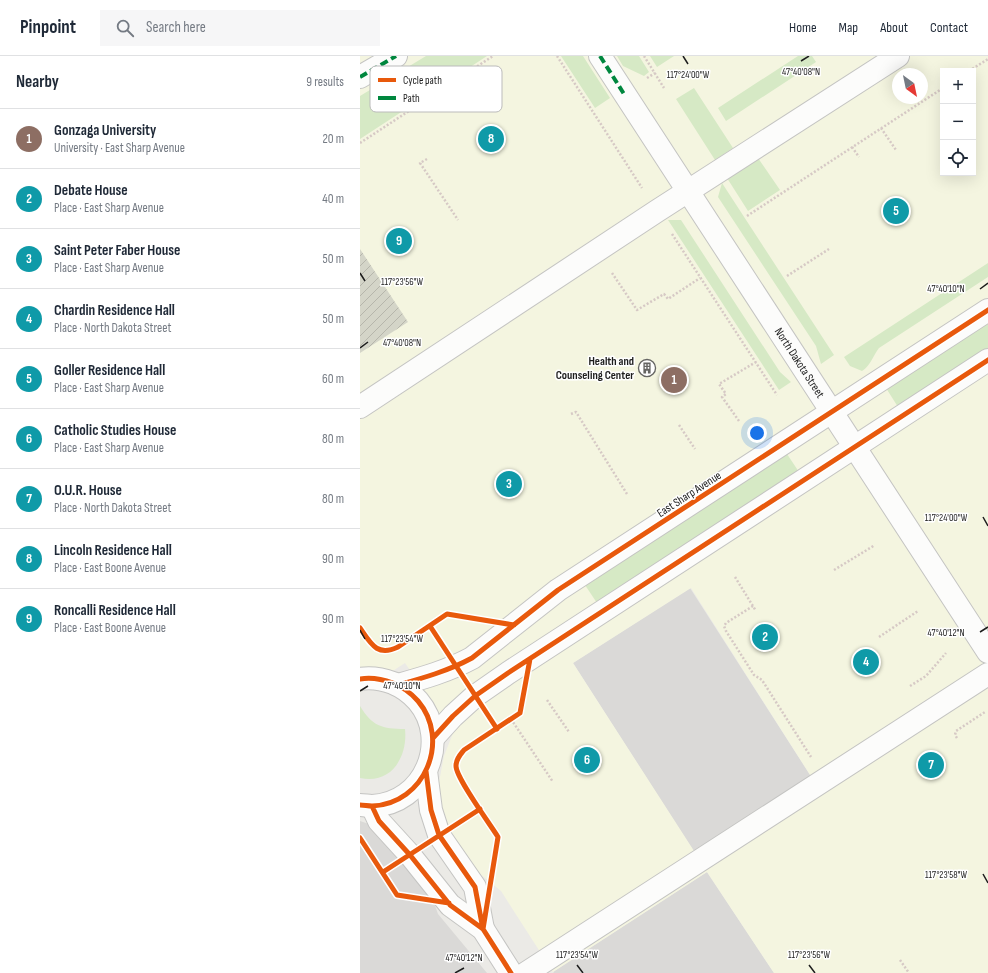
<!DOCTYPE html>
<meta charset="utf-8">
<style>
body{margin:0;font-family:"Sofia Sans Condensed",sans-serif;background:#f6f6f7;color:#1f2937}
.controls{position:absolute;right:12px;top:12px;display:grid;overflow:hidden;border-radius:0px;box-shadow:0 4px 16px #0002}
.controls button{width:36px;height:36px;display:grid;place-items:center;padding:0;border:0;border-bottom:1px solid #e0e1e3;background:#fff;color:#1f2937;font:20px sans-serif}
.compass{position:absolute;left:532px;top:12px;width:36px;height:36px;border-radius:50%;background:#fff;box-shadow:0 4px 16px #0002;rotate:147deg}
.you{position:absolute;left:397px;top:377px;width:14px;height:14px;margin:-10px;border:3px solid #fff;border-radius:50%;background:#1a73e8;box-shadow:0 0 0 6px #1a73e833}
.badge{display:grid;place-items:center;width:26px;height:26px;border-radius:50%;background:#2563eb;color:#fff;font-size:13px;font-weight:700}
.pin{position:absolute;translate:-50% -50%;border:2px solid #fff;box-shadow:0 1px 4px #0006}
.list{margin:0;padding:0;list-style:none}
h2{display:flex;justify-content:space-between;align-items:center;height:52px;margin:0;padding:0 16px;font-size:17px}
h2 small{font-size:13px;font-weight:400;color:#747a83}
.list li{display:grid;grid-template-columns:26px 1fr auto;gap:12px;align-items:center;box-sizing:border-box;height:60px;padding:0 16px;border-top:1px solid #e0e1e3}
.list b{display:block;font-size:15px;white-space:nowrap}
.list p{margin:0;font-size:13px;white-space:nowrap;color:#747a83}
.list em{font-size:13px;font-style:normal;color:#747a83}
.icon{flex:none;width:22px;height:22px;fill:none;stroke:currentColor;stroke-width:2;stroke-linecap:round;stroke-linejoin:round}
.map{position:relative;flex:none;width:628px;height:917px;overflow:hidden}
header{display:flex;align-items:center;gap:24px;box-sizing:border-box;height:56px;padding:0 20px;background:#fff;border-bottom:1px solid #e0e1e3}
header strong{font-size:19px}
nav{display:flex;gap:22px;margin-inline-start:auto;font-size:14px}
.search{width:280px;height:36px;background:#f6f6f7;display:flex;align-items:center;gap:10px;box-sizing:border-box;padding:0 14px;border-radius:0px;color:#747a83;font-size:15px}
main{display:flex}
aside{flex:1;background:#fff}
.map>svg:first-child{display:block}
</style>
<header>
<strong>Pinpoint</strong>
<div class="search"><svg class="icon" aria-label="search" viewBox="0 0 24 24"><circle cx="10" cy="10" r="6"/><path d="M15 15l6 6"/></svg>Search here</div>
<nav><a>Home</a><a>Map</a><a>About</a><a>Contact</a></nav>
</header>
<main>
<aside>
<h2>Nearby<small>9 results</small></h2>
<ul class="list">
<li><span class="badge" style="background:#8d6e63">1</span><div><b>Gonzaga University</b><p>University · East Sharp Avenue</p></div><em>20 m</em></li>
<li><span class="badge" style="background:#0f9aa8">2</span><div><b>Debate House</b><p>Place · East Sharp Avenue</p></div><em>40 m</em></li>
<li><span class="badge" style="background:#0f9aa8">3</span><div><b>Saint Peter Faber House</b><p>Place · East Sharp Avenue</p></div><em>50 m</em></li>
<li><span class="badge" style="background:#0f9aa8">4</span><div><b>Chardin Residence Hall</b><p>Place · North Dakota Street</p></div><em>50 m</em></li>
<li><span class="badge" style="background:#0f9aa8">5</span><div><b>Goller Residence Hall</b><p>Place · East Sharp Avenue</p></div><em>60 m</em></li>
<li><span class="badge" style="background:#0f9aa8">6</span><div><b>Catholic Studies House</b><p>Place · East Sharp Avenue</p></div><em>80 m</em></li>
<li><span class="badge" style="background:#0f9aa8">7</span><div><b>O.U.R. House</b><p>Place · North Dakota Street</p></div><em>80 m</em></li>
<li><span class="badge" style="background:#0f9aa8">8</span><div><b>Lincoln Residence Hall</b><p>Place · East Boone Avenue</p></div><em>90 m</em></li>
<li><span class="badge" style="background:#0f9aa8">9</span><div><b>Roncalli Residence Hall</b><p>Place · East Boone Avenue</p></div><em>90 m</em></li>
</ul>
</aside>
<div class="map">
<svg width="628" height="917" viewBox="0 0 628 917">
<defs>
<pattern id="construction-furrows" width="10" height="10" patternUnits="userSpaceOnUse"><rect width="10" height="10" fill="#d4d5c8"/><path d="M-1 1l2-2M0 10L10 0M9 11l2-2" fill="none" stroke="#b6b6ab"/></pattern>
</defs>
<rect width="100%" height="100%" fill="#ebeae6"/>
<path fill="#dad9d7" d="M330,532l122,190 -116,77 -123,-192z
M0,765l9,3 63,73 6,17 49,59h-127z
M347,816l67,101h-220l-1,-1z"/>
<path fill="#f4f5e0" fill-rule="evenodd" d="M0,0h628v917h-214l-67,-101 -154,100 -52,-81 -21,-17 -26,-35 -12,-29 -3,-28 5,-26 9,-23 -48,-70 -45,29zM583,15h30v102h-30zM538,18h24v24h-24zM331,532l121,190 -116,76 -123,-191z"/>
<path fill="url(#construction-furrows)" d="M0,193l48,73 -48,31z"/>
<path fill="#d6e9c5" d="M66,0h61l-127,83v-43z
M201,0h22l27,42 -15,10z
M257,0h22l10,16 -5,4 -21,-10z
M290,0h24l-17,11z
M438,0h14l4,6 -90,59 -8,-13z
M334,32l39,60 -18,12 -39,-61z
M398,102l22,32 -32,21 -21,-33z
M362,127l112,172 -13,9 -5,-18 -98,-149z
M308,164h13l99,152 11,10 -12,8z
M628,207v14l-109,71c-6,8 -9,18 -17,23l-12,-5 -6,-9z
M628,266v26l-90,59 -12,-19z
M427,398l12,18 -202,131 -12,-18z
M0,650c12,20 22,23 45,23 3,28 -14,56 -45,49z"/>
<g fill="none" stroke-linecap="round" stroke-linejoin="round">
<g stroke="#c4c4c2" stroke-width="24">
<g id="minor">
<path id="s1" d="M240,0l388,596"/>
<path d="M0,21l36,-21"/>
<path d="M0,351l297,-196 241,-155"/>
<path d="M0,623c11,-2 22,0 33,4 10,4 18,10 25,18 33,39 7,103 -46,105 -4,0 -8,-1 -12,-1"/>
<path d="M38,629c25,-7 50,-14 74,-27l86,-68 430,-280"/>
<path d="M73,682l20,-22 22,-20 33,-23 480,-313"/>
<path d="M66,715l5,39 8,25 36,52 8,42"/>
<path d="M12,750l7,15 31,34 40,50 33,24 28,44"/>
<path d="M166,917l462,-299"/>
</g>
</g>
<path stroke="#d6c9c5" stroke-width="2.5" stroke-dasharray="2 2" stroke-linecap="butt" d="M197,0l85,132
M284,0l20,32
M609,15l19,-12
M100,22l21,31
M287,22l8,-5
M521,72l15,22
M0,87l133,-87
M492,91l7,10
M67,103l-7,4 38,57
M387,160l196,-128
M312,178l105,161
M252,217l25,37 27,-16 4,5 32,-21
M427,220l42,-27
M211,358l5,-2 51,82
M379,365l-17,-24 4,-3 -7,-10 37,-22
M319,369l16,24
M474,514l41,-25
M375,521l21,34
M393,550l-27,17 -2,3 2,5 28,44 8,5 49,77
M519,581l39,-26
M550,630l16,-10 20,-23
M187,644l22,32
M151,663l42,63
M597,682l-2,-3 1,-4 29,-19
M540,904l9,13"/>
<use href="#minor" stroke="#fcfcfb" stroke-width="22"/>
<path stroke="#00873e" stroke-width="4" stroke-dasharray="8 4" stroke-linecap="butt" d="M240,0l24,38
M0,21l36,-21"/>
<g stroke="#fff" stroke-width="8">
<path id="cycleway" d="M70,570l67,103
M0,572c11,16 17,29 38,19l49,-33 67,11
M0,623c11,-2 22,0 33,4 10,4 18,10 25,18 33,39 7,103 -46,105 -4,0 -8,-1 -12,-1
M38,629c25,-7 50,-14 74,-27l86,-68 430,-280
M73,682l20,-22 22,-20 33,-23 480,-313
M66,715l5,39 8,25 36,52 7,37
M12,750l7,15 31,34 40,50 33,24 28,44
M0,782l37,57 52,8
M23,816l97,-63
M123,873l15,-92c-8,-13 -42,-59 -42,-71 0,-7 4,-11 8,-16l56,-37 10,-54"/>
</g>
<use href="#cycleway" stroke="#e8590c" stroke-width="5"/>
</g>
<path fill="none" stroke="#1d1d1d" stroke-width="1.5" d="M323,0l5,8M441,5l8,-5M0,217l5,8M620,233l8,-6M0,292l8,-6M623,461l5,9M0,574l5,9M620,576l8,-5M0,635l8,-5M623,818l5,9M217,909l6,8M449,909l6,8M95,917l9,-5"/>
<defs>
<g id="building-ring" transform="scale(0.9)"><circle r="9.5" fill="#fff" stroke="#656563" stroke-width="1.5"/><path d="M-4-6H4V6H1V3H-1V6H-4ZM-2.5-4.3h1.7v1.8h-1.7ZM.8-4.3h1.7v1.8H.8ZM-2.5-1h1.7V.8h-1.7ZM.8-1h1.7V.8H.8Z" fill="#656563"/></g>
</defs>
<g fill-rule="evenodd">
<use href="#building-ring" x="287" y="312"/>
</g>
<g text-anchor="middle" stroke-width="3" stroke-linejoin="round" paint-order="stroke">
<g font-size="12" font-weight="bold" fill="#1d1d1d" stroke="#fff" text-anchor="end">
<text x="274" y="309">Health and<tspan x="274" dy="14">Counseling Center</tspan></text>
</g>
<g font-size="12" fill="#1d1d1d" stroke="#fff">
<text dy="4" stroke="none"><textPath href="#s1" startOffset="366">North Dakota Street</textPath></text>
<text transform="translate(329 438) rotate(-33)" y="4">East Sharp Avenue</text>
</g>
</g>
<rect x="10" y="10" width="132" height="46" rx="6" fill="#fff" stroke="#bbb" stroke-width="1"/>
<rect x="18" y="22" width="18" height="4" fill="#e8590c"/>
<rect x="18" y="40" width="18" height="4" fill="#00873e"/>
<g font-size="11" fill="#1d1d1d">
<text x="43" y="28">Cycle path</text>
<text x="43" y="46">Path</text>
</g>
<g font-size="10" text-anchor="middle" fill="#1d1d1d" stroke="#fff" stroke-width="3" stroke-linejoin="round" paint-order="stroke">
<text x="441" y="19">47°40'08"N</text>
<text x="328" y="22">117°24'00"W</text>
<text x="42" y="229">117°23'56"W</text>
<text x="586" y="236">47°40'10"N</text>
<text x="42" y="290">47°40'08"N</text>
<text x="586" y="465">117°24'00"W</text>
<text x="586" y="580">47°40'12"N</text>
<text x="42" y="586">117°23'54"W</text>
<text x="42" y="633">47°40'10"N</text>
<text x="586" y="822">117°23'58"W</text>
<text x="217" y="902">117°23'54"W</text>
<text x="449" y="902">117°23'56"W</text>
<text x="104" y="905">47°40'12"N</text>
</g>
</svg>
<div class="controls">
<button>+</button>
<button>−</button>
<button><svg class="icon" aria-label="locate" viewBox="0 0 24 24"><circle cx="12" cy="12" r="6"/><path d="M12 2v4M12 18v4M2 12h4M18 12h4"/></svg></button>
</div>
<svg class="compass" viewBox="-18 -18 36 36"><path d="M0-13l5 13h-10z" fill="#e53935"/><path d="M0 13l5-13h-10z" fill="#747a83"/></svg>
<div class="you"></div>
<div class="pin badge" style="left:314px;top:324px;background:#8d6e63">1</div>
<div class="pin badge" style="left:405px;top:581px;background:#0f9aa8">2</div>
<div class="pin badge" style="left:149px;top:428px;background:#0f9aa8">3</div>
<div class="pin badge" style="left:506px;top:606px;background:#0f9aa8">4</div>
<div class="pin badge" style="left:536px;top:155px;background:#0f9aa8">5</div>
<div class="pin badge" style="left:227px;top:704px;background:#0f9aa8">6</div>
<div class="pin badge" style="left:571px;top:709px;background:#0f9aa8">7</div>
<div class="pin badge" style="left:131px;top:83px;background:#0f9aa8">8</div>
<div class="pin badge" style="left:39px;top:185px;background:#0f9aa8">9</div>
</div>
</main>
